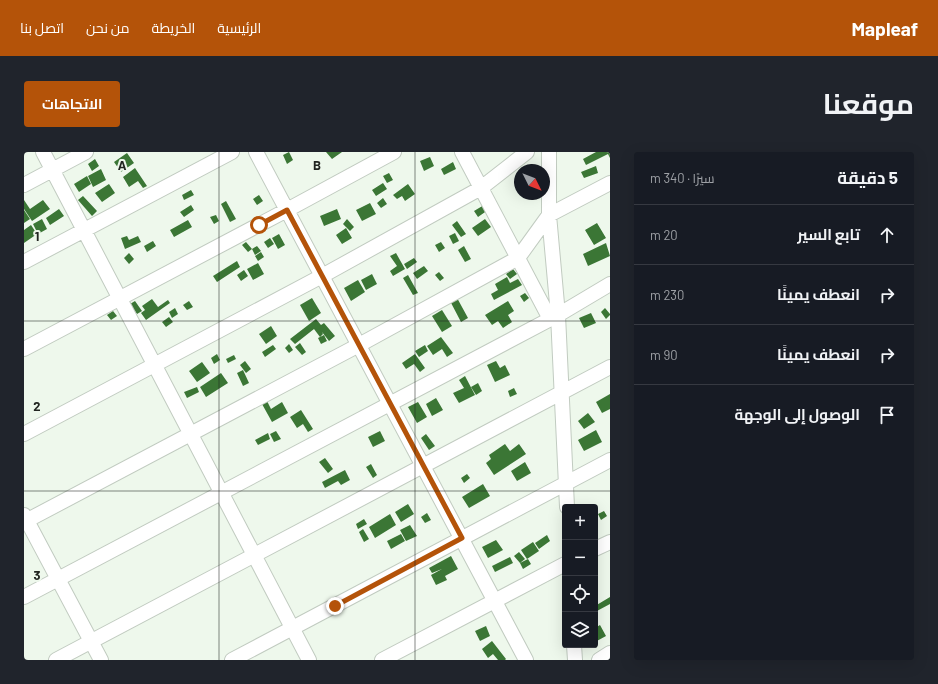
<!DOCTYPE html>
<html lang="ar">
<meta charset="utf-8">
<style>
body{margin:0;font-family:Barlow,Cairo,sans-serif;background:#20242c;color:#f1f3f6;direction:rtl}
.controls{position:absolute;right:12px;bottom:12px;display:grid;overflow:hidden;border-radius:4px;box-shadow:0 4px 16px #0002}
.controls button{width:36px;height:36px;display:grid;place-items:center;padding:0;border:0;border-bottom:1px solid #363941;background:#171b24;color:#f1f3f6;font:20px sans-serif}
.compass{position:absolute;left:490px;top:12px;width:36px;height:36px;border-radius:50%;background:#171b24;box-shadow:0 4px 16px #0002;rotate:132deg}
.stop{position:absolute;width:12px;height:12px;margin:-9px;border:3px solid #b45309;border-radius:50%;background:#fff}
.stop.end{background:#b45309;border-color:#fff;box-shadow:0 1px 4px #0008}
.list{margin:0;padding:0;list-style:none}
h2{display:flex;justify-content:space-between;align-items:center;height:52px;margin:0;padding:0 16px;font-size:17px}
h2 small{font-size:13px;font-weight:400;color:#9ea1a6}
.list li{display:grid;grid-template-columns:26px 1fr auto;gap:12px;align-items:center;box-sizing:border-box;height:60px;padding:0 16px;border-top:1px solid #363941}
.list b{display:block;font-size:15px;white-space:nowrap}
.list em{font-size:13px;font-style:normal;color:#9ea1a6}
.icon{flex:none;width:22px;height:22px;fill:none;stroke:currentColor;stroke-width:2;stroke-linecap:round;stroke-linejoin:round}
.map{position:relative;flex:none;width:586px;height:508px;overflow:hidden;direction:ltr;border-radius:4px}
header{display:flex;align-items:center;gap:24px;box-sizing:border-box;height:56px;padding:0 20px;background:#b45309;color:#fff}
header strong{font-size:19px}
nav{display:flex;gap:22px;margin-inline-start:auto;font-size:14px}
.intro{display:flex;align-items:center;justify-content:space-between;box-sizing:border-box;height:96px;padding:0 24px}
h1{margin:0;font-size:28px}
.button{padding:10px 18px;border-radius:4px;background:#b45309;color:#fff;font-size:14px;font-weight:700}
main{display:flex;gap:24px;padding:0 24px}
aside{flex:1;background:#171b24;border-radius:4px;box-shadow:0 4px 16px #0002}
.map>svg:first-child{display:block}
</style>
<header>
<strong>Mapleaf</strong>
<nav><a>الرئيسية</a><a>الخريطة</a><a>من نحن</a><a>اتصل بنا</a></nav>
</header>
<div class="intro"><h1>موقعنا</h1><a class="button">الاتجاهات</a></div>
<main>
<aside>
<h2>5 دقيقة<small>سيرًا · 340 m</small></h2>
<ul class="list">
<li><svg class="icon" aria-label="ahead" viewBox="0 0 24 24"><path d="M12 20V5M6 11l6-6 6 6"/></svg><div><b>تابع السير</b></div><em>20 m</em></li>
<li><svg class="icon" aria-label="right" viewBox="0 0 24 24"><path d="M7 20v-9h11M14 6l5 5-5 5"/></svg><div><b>انعطف يمينًا</b></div><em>230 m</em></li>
<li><svg class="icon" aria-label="right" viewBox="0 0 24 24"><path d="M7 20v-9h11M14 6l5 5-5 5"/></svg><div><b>انعطف يمينًا</b></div><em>90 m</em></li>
<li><svg class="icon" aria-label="arrive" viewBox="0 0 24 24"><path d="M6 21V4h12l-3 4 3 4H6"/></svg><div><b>الوصول إلى الوجهة</b></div></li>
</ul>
</aside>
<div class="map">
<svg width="586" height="508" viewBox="0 0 586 508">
<rect width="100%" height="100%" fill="#eef8ec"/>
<path fill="#3b7635" d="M265,0l4,8 -6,4 -4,-9z
M302,0h16l-10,7z
M572,0h14v6l-2,-4 -22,11 -3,-6z
M103,1l7,10 -13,9 -7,-10z
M406,5l4,9 -10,5 -4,-10z
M71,7l4,7 -7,5 -4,-7z
M429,10l3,7 -12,6 -3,-6z
M572,14l2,7 -14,5 -3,-6z
M111,16l12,18 -4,2 -5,-7 -9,6 -6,-10z
M77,17l5,11 -13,7 -5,-11z
M365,21l4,7 -6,3 -4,-7z
M63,24l4,8 -12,8 -5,-8z
M359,31l4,6 -11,7 -4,-6z
M85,32l6,9 -13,9 -7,-9z
M384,32l7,10 -10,7 -3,-5 -5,3 -4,-4z
M167,38l3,5 -10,5 -2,-5z
M235,43l4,6 -6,4 -4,-6z
M59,44l14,15 -5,5 -14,-16z
M359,46l4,6 -6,4 -4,-5z
M0,48l6,9 13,-9 7,9 -18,12 -8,-12z
M202,49l10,18 -6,3 -9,-18z
M346,51l6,11 -14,7 -6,-11z
M167,53l3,5 -10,7 -4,-5z
M460,53l4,5 -10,7 -4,-6z
M35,57l5,7 -14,9 -4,-7z
M313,57l4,10 -17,7 -4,-10z
M0,58l6,9 -6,4z
M192,63l3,6 -5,3 -4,-7z
M18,67l5,10 -9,5 -5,-10z
M323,67l7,8 -4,4 -7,-7z
M461,67l6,8 -13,9 -6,-8z
M164,68l4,7 -18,10 -4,-7z
M433,69l9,13 -5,3 -9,-12z
M573,71l9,15 -12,7 -9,-15z
M7,73l6,9 -13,9v-13z
M322,76l6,10 -10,6 -6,-9z
M431,81l4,8 -6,3 -4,-8z
M255,82l6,11 -7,4 -6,-11z
M103,84l2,4 9,-4 3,6 -16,7 -4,-11z
M246,86l4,6 -6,4 -4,-6z
M129,89l3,5 -9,6 -3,-6z
M222,90l6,7 -4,3 -6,-7z
M417,90l4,6 -6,4 -4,-7z
M582,91l4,13 -22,10 -5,-12z
M233,94l4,5 -6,4 -3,-6z
M440,94l7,13 -6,3 -7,-12z
M237,100l3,5 -6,4 -3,-5z
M105,101l5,6 -5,5 -5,-6z
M372,101l9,16 -12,7 -3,-5 7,-5 -7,-10z
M390,106l3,4 -10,7 -3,-5z
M213,109l3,6 -23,15 -4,-6z
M234,111l6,11 -11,6 -6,-11z
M400,114l4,5 -11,8 -4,-6z
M489,117l4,5 -7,5 -4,-5z
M220,118l4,6 -7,5 -4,-6z
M415,120l5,6 -4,3 -5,-6z
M348,122l5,10 -11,6 -5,-10z
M384,123l10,18 -5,2 -10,-17z
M483,125l3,6 8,-4 4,6 -28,15 -3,-6 7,-4 -3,-6z
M334,128l7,12 -14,9 -7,-13z
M501,141l4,5 -5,4 -4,-6z
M432,144l12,22 -7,4 -12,-23z
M288,146l9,15 -12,8 -9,-16z
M128,147l6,8 10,-7 2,3 -24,17 -5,-7 4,-3 -3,-4z
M111,149l7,10 -5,3 -7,-10z
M165,149l4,6 -6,3 -4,-5z
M484,149l6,10 -6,4 4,7 -9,6 -5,-7 -6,4 -7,-10z
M151,156l3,6 -6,4 -3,-6z
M581,156l5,6v1l-4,4 -5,-7z
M418,158l10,16 -10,6 -10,-16z
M89,159l4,5 -6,4 -4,-5z
M567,161l5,10 -12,5 -5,-10z
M145,165l4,5 -7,5 -4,-5z
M292,167l5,6 3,-2 11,13 -6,5 -7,-9 1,2 -3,3 -6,-8 -19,15 -5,-5z
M247,174l6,10 -11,8 -7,-10z
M300,183l3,6 -6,3 -3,-6z
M417,185l12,16 -6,4 -5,-8 -9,6 -6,-9z
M276,191l6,9 -4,3 -7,-8z
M265,192l4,6 -4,3 -4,-5z
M249,193l3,4 -11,8 -3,-5z
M401,193l3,6 -9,6 -4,-6z
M193,202l3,6 -6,4 -3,-6z
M391,202l10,14 -5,4 -6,-8 -8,5 -4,-6z
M210,203l2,4 -8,4 -2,-4z
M221,209l6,8 -5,4 -6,-8z
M472,209l4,7 5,-3 5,10 -15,7 -8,-17z
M178,210l8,11 -13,9 -8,-11z
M219,218l6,13 -6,3 -6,-13z
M197,221l7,10 -22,14 -6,-10z
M441,224l10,19 -16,8 -6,-10 11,-5 -5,-8z
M454,231l4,8 -6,4 -5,-8z
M173,235l2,5 -12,6 -3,-6z
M490,236l3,6 -7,3 -2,-6z
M586,242v15l-8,4 -6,-11z
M412,246l7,12 -11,6 -6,-12z
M243,249l4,8 11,-7 6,11 -16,9 -10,-18z
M394,250l9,15 -10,6 -9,-16z
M277,258l12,19 -5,3 -5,-8 -6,4 -7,-11z
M564,261l7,9 -11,7 -6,-8z
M572,278l6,12 -18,9 -6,-11z
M252,279l5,8 -7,3 -4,-8z
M356,279l5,10 -12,6 -5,-10z
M244,281l2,6 -12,6 -3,-5z
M402,282l9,12 -6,4 -8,-12z
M481,292l5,7 9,-7 7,10 -32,21 -8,-12 5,-4 -2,-4z
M301,306l8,11 -5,4 -9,-11z
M501,310l6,11 -14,8 -6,-10z
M347,312l6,11 -4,3 -7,-11z
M321,318l5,10 -9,5 -3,-4 -13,7 -3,-6z
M443,322l3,4 -6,5 -3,-5z
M459,332l7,12 -21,12 -7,-11z
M384,352l6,10 -13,8 -6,-10z
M580,359l3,5 -6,4 -3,-6z
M403,361l4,7 -6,3 -4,-6z
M366,362l6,11 -21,13 -6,-11z
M340,367l3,5 -9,5 -2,-5z
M386,373l7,11 -11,5 -6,-11z
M339,377l6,10 -5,3 -5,-10z
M377,382l4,7 -14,8 -4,-8z
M523,383l3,6 -11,8 -4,-6z
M472,388l7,10 -15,8 -6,-11z
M509,390l6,9 -12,8 -6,-9z
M495,400l6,7 -5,4 -6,-7z
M427,404l7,13 -13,7 2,4 -11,5 -5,-10 11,-6 -10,4 -3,-5z
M486,405l3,6 -18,9 -3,-6z
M504,407l3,5 -8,5 -3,-6z
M586,445v7l-15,8v-6z
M576,473l6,11 -11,6v-14z
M462,474l4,10 -10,5 -5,-10z
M468,489l14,18 -1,1h-7l-5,-6 -5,4 -6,-9z"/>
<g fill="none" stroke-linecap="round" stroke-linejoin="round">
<g stroke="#c1cbc0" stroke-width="16">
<path id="minor" d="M19,0l266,508
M232,0l270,508
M438,0l88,167
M525,0v63l9,100 9,192
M0,33l62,-33
M0,110l208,-110
M0,197l263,-139 107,-58
M0,282l298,-158 159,-88 46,-36
M0,363l77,145
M0,370l335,-177 159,-87 31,-43 61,-32
M571,397l15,-7
M0,445l534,-282 52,-31
M550,493l1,15
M32,508l554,-293
M208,508l378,-200
M358,508l183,-96
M575,508l11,-7"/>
</g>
<use href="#minor" stroke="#fff" stroke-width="14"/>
</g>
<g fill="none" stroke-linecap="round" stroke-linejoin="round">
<path stroke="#b45309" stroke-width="5" d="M235,73l28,-15 175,328 -127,68"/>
</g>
<path fill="none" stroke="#222521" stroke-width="1" stroke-opacity="0.55" d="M195,0v508M391,0v508M0,169h586M0,339h586"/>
<g font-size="13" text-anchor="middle" font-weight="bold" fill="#222521" stroke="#eef8ec" stroke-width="4" stroke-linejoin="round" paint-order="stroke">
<text x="98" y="18">A</text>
<text x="293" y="18">B</text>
<text x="13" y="89">1</text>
<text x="13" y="259">2</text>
<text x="13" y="428">3</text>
</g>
</svg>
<div class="controls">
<button>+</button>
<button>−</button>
<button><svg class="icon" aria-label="locate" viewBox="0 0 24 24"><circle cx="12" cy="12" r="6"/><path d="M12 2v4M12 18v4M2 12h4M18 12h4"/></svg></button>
<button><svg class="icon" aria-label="layers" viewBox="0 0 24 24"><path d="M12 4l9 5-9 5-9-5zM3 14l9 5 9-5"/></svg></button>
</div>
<svg class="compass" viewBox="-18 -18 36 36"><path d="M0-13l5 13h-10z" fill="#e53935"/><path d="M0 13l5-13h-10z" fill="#9ea1a6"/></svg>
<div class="stop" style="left:235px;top:73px"></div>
<div class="stop end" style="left:311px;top:454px"></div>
</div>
</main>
